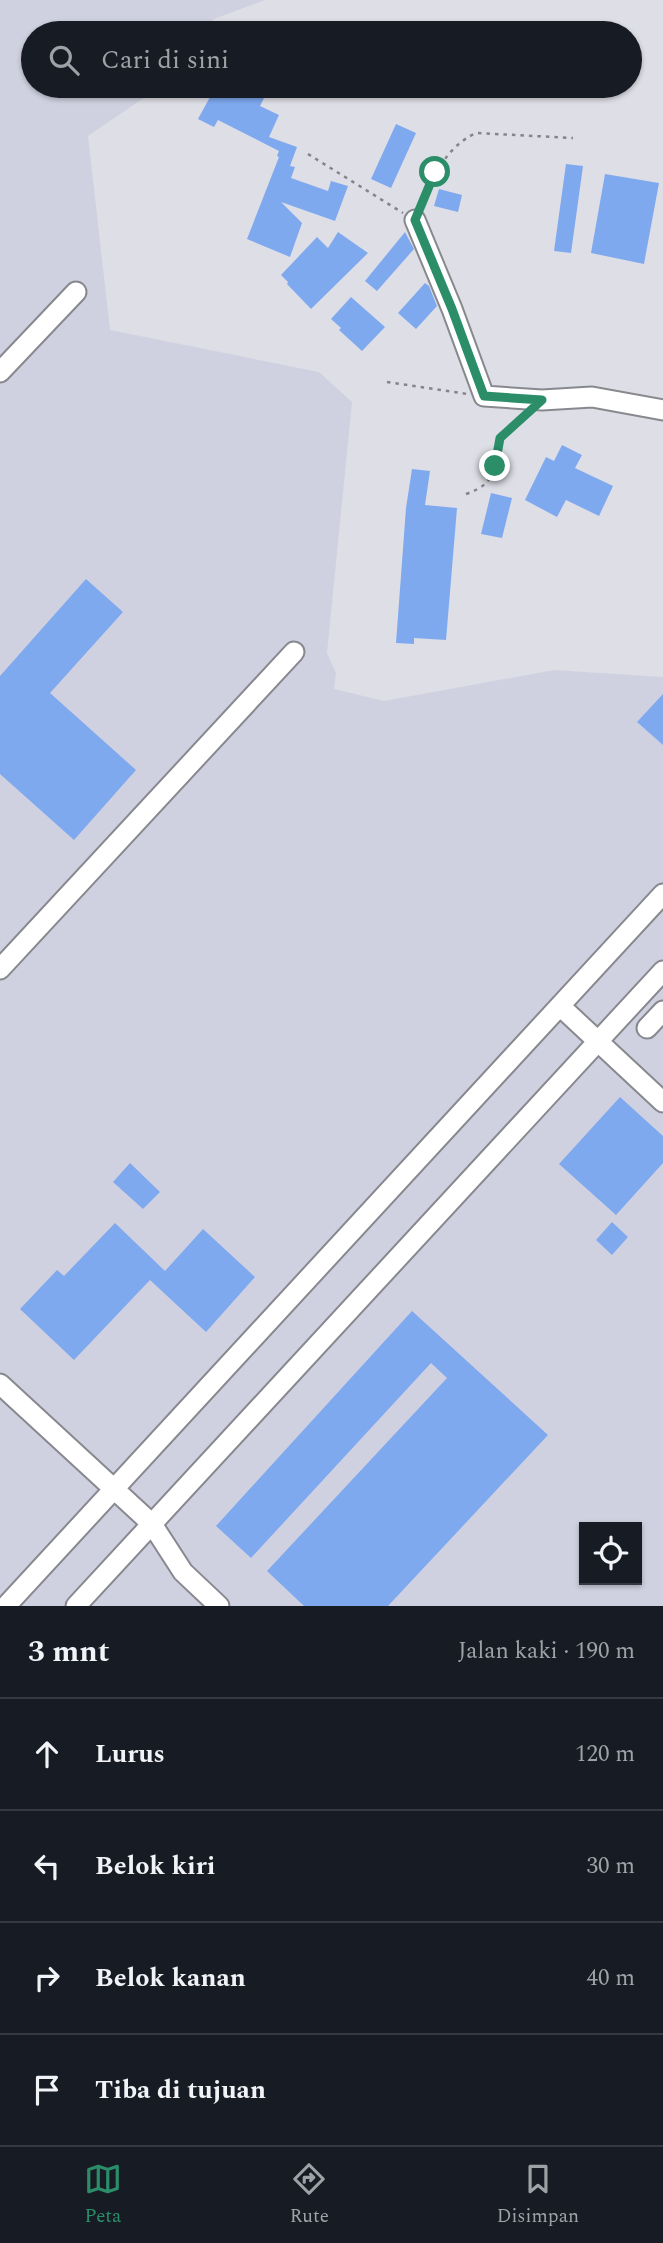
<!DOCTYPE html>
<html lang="id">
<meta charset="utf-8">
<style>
body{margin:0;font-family:Spectral,serif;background:#242831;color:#f1f3f6}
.controls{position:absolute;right:21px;bottom:21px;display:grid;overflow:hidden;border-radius:0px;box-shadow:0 2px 5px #0004}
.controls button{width:63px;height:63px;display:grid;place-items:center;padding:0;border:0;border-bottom:2px solid #363941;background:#171b24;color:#f1f3f6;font:35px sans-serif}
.stop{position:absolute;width:21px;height:21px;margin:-16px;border:5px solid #2b8e69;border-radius:50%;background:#fff}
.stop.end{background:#2b8e69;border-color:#fff;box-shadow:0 2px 7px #0008}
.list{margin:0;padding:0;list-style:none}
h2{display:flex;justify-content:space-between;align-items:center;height:91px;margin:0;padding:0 28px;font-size:30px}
h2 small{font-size:23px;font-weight:400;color:#9ea1a6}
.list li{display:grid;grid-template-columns:46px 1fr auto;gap:21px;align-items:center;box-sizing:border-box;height:112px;padding:0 28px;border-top:2px solid #363941}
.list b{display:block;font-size:26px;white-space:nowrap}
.list em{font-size:23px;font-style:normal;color:#9ea1a6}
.icon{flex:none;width:38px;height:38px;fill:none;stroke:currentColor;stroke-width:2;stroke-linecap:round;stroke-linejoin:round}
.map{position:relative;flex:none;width:663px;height:1606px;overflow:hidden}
.search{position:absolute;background:#171b24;box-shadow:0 2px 5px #0004;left:21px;right:21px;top:21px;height:77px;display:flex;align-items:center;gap:18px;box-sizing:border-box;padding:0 24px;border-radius:38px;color:#9ea1a6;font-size:26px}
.sheet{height:539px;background:#171b24}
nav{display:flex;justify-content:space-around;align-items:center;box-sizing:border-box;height:98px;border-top:2px solid #363941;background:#171b24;font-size:19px;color:#9ea1a6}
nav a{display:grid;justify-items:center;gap:4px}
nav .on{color:#2b8e69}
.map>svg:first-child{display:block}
</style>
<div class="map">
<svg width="663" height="1606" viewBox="0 0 663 1606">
<rect width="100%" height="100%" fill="#dedee6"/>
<path fill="#d0d1e0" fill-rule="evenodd" d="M0,0h265l-51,19 -11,14h-170v53h128l-73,50 22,194 209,42 33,30 -25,251 9,20 -2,16 50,12 170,-31 109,7v929h-663zM584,1527h53v53h-53z"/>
<path fill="#7fa9ef" d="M216,86h29l20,10 -5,10 19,9 -10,22 28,10 -7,19 5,1 -4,11 37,13 3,-10 17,5 -13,35 -54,-19 21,21 -12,34 -43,-18 32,-82 -2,-1 2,-5 -61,-31 -4,7 -16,-8z
M396,124l20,9 -25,55 -20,-9z
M566,164l17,2 -12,87 -17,-2z
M605,174l54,9 -15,81 -53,-11z
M439,189l23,6 -4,17 -24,-6z
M338,232l30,21 -57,56 -24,-25 1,-2 -7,-7 36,-38 11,11z
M405,232l9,17 -37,42 -12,-10z
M425,283l4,3 8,20 -21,23 -18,-16z
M351,297l34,30 -23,24 -23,-21 2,-2 -10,-9z
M562,445l20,10 -7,13 38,18 -14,30 -33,-16 -9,17 -32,-17 21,-43 8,4z
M412,469l18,2 -5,34 32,3 -11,132 -32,-2v6l-18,-1 10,-135z
M491,493l21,5 -10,40 -21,-4z
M86,579l37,33 -73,81 86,77 -62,70 -74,-66v-98z
M663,694v51l-26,-23z
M620,1097l43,39v27l-47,52 -57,-51z
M130,1163l30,29 -17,17 -30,-27z
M612,1222l16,15 -16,18 -16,-15z
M115,1223l50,48 38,-42 52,48 -49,55 -56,-52 -76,80 -54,-51 37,-39 7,6z
M412,1311l136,124 -160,171h-84l-37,-35 180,-193 -16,-15 -180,195 -35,-32z"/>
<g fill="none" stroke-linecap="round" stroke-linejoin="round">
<g stroke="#88888f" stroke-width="23">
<path id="minor" d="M415,220l37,89 32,87 58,4 50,-3 71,13
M0,372l76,-80
M0,969l294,-317
M560,1006l103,96
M647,1028l16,-17
M0,1384l152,140 31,48 36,34
M6,1606l657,-712
M76,1606l587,-635"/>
</g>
<path stroke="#84848a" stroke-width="2.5" stroke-dasharray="3.5 5" stroke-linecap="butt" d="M308,154l95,59
M422,204c12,-29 24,-57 54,-71l97,5
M387,382l80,12
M466,494c39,-14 20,-28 33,-55 5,-10 16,-16 25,-23"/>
<use href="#minor" stroke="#fff" stroke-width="19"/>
</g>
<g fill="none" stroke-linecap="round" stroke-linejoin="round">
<path stroke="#2b8e69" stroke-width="9" d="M435,172l-20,48 37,89 32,87 58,4 -42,38 -5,28"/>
</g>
</svg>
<div class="controls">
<button><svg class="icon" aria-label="locate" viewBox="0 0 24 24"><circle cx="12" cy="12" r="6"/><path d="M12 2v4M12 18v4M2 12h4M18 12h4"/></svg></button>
</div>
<div class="stop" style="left:435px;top:172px"></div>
<div class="stop end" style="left:495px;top:466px"></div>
<div class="search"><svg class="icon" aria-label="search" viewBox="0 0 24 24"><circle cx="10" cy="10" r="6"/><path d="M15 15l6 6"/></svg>Cari di sini</div>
</div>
<section class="sheet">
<h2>3 mnt<small>Jalan kaki · 190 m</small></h2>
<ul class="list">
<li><svg class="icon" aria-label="ahead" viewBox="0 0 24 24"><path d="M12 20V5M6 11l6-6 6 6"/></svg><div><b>Lurus</b></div><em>120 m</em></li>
<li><svg class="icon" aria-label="left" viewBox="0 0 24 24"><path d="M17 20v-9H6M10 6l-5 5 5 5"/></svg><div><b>Belok kiri</b></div><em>30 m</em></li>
<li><svg class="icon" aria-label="right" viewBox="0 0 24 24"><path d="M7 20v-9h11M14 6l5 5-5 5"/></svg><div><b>Belok kanan</b></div><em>40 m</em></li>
<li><svg class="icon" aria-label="arrive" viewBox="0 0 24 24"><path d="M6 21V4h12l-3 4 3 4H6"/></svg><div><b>Tiba di tujuan</b></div></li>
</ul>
</section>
<nav>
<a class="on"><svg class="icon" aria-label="map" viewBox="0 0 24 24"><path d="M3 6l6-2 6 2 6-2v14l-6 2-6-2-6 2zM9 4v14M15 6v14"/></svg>Peta</a>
<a><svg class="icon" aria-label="directions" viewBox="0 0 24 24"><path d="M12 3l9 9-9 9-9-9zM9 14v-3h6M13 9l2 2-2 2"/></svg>Rute</a>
<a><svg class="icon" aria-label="saved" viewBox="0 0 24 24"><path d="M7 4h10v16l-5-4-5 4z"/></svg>Disimpan</a>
</nav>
